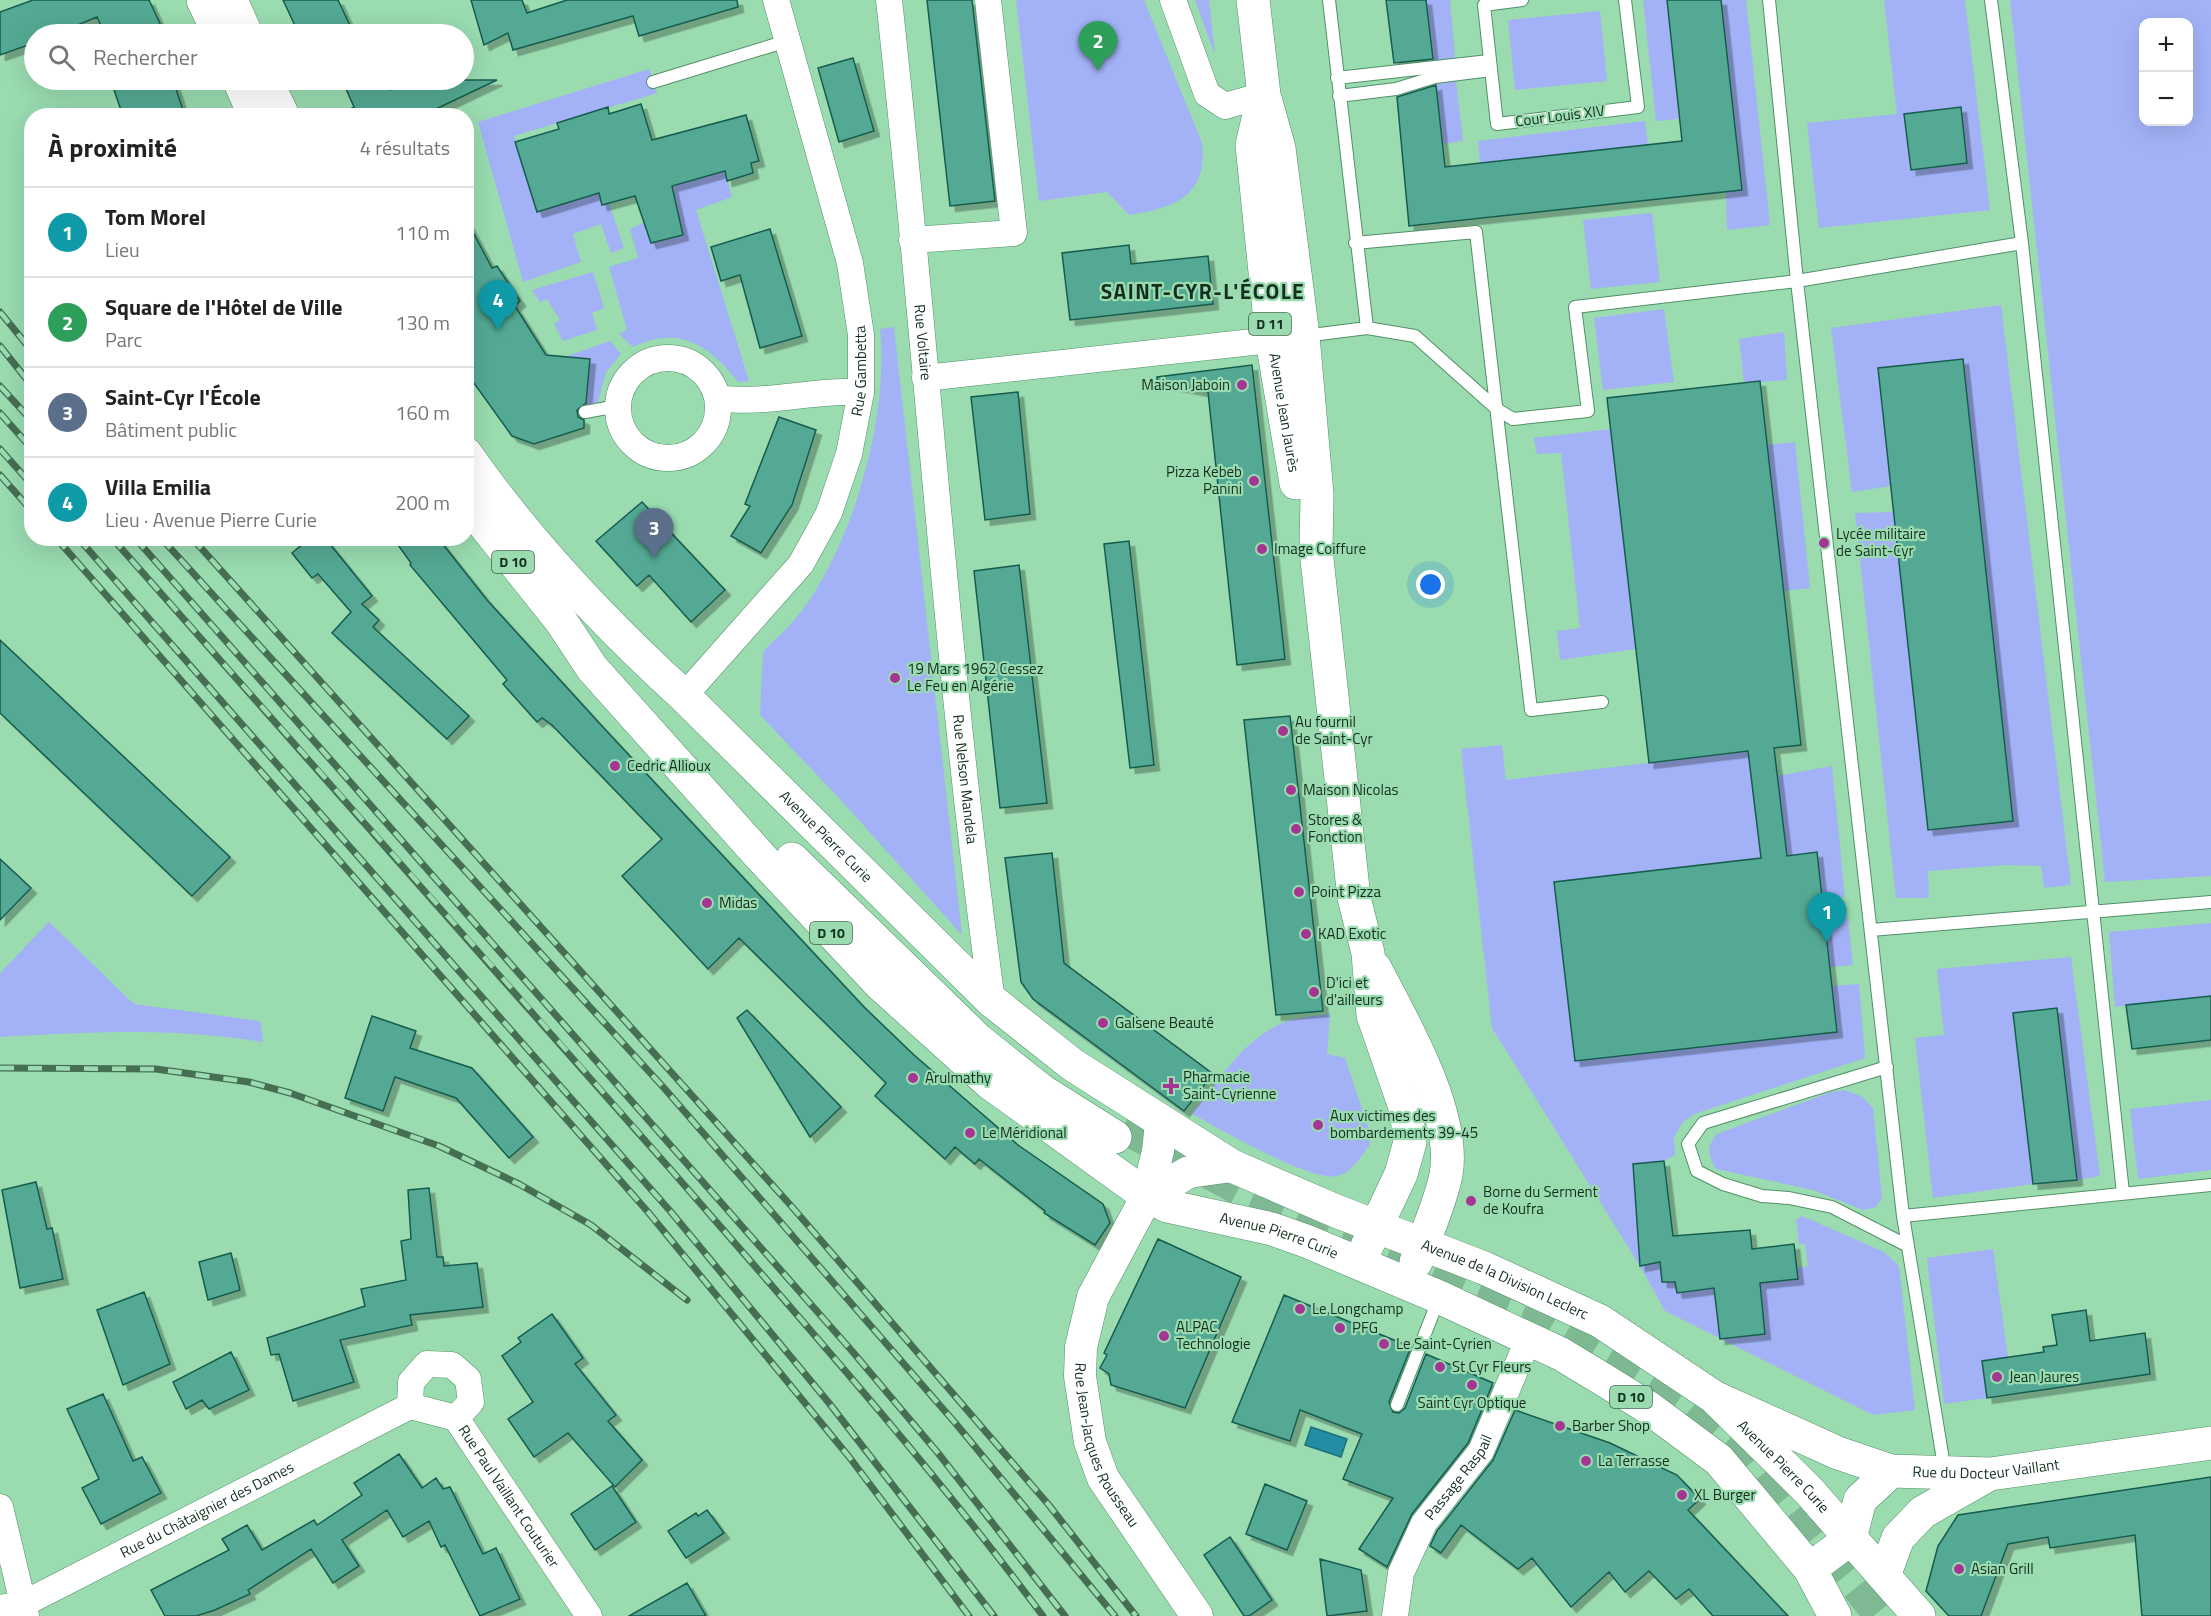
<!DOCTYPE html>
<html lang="fr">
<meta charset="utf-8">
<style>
body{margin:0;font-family:"Titillium Web",sans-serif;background:#f6f6f6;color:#222}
.controls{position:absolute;right:18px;top:18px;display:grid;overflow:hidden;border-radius:12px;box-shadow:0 6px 24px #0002}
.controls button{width:54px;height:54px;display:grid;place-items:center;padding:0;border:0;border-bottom:2px solid #e0e0e0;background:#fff;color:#222;font:30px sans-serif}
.you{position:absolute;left:1431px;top:585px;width:21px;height:21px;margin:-15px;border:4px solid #fff;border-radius:50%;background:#1a73e8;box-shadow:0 0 0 9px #1a73e833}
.badge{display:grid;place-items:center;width:39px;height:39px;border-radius:50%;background:#d93025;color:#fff;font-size:20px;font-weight:700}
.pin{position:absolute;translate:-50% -50px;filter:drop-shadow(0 2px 3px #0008)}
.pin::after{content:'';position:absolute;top:32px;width:21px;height:18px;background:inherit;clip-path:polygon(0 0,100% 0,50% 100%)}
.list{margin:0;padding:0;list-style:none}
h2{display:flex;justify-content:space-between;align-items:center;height:78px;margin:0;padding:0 24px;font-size:26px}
h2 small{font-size:20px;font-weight:400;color:#767676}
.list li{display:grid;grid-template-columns:39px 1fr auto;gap:18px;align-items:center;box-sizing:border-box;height:90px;padding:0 24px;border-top:2px solid #e0e0e0}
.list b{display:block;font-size:22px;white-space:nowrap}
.list p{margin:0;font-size:20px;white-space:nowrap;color:#767676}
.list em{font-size:20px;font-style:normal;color:#767676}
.icon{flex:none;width:33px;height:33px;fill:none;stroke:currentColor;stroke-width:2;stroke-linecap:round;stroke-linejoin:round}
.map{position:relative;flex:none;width:2211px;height:1616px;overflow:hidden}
.search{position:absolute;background:#fff;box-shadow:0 6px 24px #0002;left:24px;top:24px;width:450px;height:66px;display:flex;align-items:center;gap:15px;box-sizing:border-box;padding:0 21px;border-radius:33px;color:#767676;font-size:22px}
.panel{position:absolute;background:#fff;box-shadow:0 6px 24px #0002;left:24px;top:108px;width:450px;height:438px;border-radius:24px}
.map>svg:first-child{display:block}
</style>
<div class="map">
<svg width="2211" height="1616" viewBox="0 0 2211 1616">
<defs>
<filter id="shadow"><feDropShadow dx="5.5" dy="5.5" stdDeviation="0" flood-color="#0004"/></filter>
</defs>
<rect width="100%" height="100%" fill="#9adbb0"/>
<path fill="#a3b2f7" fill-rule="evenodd" d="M1016,0h128l58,143c6,53 -27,65 -73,72l-22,-23 -68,9z
M1195,0h14l6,55z
M1426,0h24l5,58 -22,3z
M1643,0h24l12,119 -23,2z
M1721,0h25l24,225 -43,5 -1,-38 16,-2z
M1884,0h81l25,210 -171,18 -12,-105 90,-9zM1961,107l6,56 -56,7 -7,-56z
M2010,0h201v876l-106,6zM2144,22h44v100h-44z
M1600,11l7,70 -92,9 -7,-70z
M649,69l8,24 -143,43 23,76 62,-19 3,12 7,-2 15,45 -13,5 -10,-29 -28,10 8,28 -58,20 -45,-160z
M1456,81l7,60 -21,3 -6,-60z
M1645,121l3,24 -168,18 -2,-22z
M698,128l13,47 14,-4 7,26 -36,13 53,171 -11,1c-29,-37 -59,-57 -105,-35l-14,-13 8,-4 -18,-63 29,-9 -8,-29 15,-7 6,21 32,-8 -31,-94z
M1652,213l8,69 -69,7 -8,-69z
M593,272l11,36 -12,5 5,17 -34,11 -9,-17 6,-4 -13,-21 -7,3 -8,-12z
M2001,305l70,580 -27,3 -3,-22 -36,-1 -77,6 1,27h-33l-41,-385 39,-1 34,318 84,-9 -49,-462 -85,9 13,118 -39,6 -21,-164z
M1664,309l10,73 -71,8 -9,-72z
M894,327l68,608 -124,-138 -78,-82 3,-63c12,-13 27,-26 38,-40 53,-71 88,-195 79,-283z
M1784,332l3,48 -43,3 -5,-44z
M610,341l11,13 -15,18 -9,33 -11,3 4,-49 -25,-2z
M1611,429l25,220 -76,11 -3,-29 23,-3 -19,-175 -24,1 -3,-16z
M1795,442l15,146 -26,3 -17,-146z
M1502,745l4,35 242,-29 13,107 -207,24 21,179 262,-29 -5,-46 27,-2 6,74 -171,56 -11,8 -9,15 1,18 -11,6 -31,3 7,101 20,-3 2,20h13l2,11 37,-5 6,51 45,-5 -5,-51 38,-4 -1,-11 11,-2 -3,-22h-6l-3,-24 6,-4 82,36 15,14 16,144 -42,5 -208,-104 -25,-45 -148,-238 -31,-279z
M1832,766l13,131 -23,2 -5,-47 -30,4 -10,-80z
M1848,918l5,47 -23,2 -5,-46z
M49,922l85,82 126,17 3,21c-93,-15 -170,-10 -263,-5v-64z
M2211,923v73l-96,11 -6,-75z
M2071,957l29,219 -23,4 -58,-117 14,121 -100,14 -18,-160 29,-3 -7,-66z
M1330,1014l-3,40 18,4 25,75v11c-8,11 -18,29 -33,32 -27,6 -118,-48 -145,-62 27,-34 53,-78 96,-93 13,-4 28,-5 42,-7z
M1844,1090l19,7 10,11 9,90 -6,9 -13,3 -50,-20 -97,-21c-8,-14 -10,-22 1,-35l111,-41z
M2211,1100v70l-73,9 -8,-70z
M1993,1249l15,108 -21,41 -43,6 -17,-146z"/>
<path fill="#238ea3" stroke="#1e727b" stroke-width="1.5" d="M1311,1427l36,12 -6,18 -36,-12z"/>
<path fill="#53a993" stroke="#175c4d" stroke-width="1.5" filter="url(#shadow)" d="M33,0h116l16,34h-60l-8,-17 -41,17h-22v9l-34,12v-43z
M283,0h55l16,34h-55z
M471,0h51l5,13 40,-13h170l1,7 -99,29 -6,-20 -120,34 -5,-17 -24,12z
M927,0h45l23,201 -45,5z
M1386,0h40l7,59 -39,4z
M1667,0h54l21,190 -333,36 -12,-129 39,-12 9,82 237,-26z
M853,58l21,73 -35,11 -21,-74z
M136,80h37l12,36h-62l-9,-26 23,-7z
M342,80h43l5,10 22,-10h85l-59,28 3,8h-104l17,-9z
M641,104l11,36 94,-25 13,46 -8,2 2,10 -26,8 -2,-10 -53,15 11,49 -32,8 -16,-47 -33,9 -3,-12 -62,19 -22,-70 44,-13 -2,-6 51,-16 1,7z
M1961,107l6,56 -56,7 -7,-56z
M466,219l26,49 5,-2 23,35 -5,5 31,49 44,4 -4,44 -9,7 1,7 6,3v8l-50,16 -22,-8 -46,-64z
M770,229l32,107 -42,12 -20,-73 -19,6 -10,-34z
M1129,245l2,19 77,-8 5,48 -143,16 -8,-67z
M1963,359l50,462 -85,9 -50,-462z
M1252,365l33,294 -48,6 -29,-273 -51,-10v-5z
M1760,381l41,364 -27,3 13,108 30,-4 20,180 -262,29 -21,-179 207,-24 -13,-107 -99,12 -42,-365z
M1018,392l12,122 -45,6 -14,-123z
M779,417l37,13 -24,75 -31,48 -30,-17 19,-30 -5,-2z
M642,502l83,88 -34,32 -42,-47 -12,11 -41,-45z
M310,538h15l47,58 -10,8 17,16 -6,7 96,89 -22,23 -115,-106 19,-21 -33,-38 -6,4 -20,-25z
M393,538h45l49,62 114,125 263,282 50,48 104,90 85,59 7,19 -15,22 -51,-32 1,-2 -66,-52 -4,5 -20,-17 -10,12 -70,-63 11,-13 -147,-145 -31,31 -86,-93 40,-37 -110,-114 -10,-7 -5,4 -34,-38 4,-4 -97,-115 1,-2z
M1129,541l25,224 -24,3 -26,-224z
M1019,565l28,238 -47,5 -26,-237z
M0,640l230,217 -38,39 -192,-183z
M1290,716l33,295 -47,4 -32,-295z
M1052,853l12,110 149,111 -29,37 -151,-112 -12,-17 -16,-124z
M0,859l31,29 -31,32z
M2211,996v44l-79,9 -6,-44z
M2057,1008l20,172 -44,4 -20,-171z
M747,1010l94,97 -31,30 -73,-119z
M372,1016l44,15 -6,17 62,20 61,69 -24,21 -53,-60 -61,-21 -12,34 -38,-13z
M1664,1161l9,75 77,-6 2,19 42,-5 4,35 -38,4 5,51 -45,5 -6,-51 -37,5 -2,-11h-13l-2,-20 -20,4 -7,-102z
M36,1182l11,47 5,-1 11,51 -43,9 -18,-98z
M429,1188l8,69h6l1,9 33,-3 6,44 -73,8 2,10 -72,15 14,42 -61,19 -14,-47 -8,1 -4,-17 98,-32 -4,-17 45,-9 -5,-39 10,-2 -3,-49z
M1158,1239l83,38 -56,131 -74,-23 -2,-11 -9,-6 7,-13 -3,-2z
M231,1253l9,37 -32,10 -9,-38z
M144,1292l26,72 -47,21 -26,-75z
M1284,1295l127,52 -22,55 4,10 6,1 6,-5 21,-54 67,29 -25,60 -56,71 -25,53 -28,-18 34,-51 -50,-19 19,-45 -62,-24 -10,31 -58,-19z
M2086,1310l4,31 55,-8 5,41 -163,24 -5,-37 62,-9 -1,-5 14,-2 -5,-30z
M552,1314l31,44 -8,6 41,51 -8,6 34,39 -27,27 -47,-54 -34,24 -26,-38 25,-17 -31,-46 19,-14 -3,-4z
M231,1352l18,38 -40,19 -7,-9 -16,9 -13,-27z
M103,1394l30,67 9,-4 19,36 -60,31 -19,-36 17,-9 -32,-70z
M1515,1410l95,33 67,32 23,24 -12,11 100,106h-75l-24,-27 -13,10 -27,-28 -24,21 -16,-20 -38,35 -39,-49 -14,11 -57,-44 -20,28 -11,-7 7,-15 56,-71z
M399,1454l23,34 14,-10 7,11 7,-2 33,67 13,-6 24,51 -40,17 -35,-71 -4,2 -12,-26 -26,16 -16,-27 -45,30 17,26 -26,17 -22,-34 -63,41 2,4 -35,16 -19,6h-31l-14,-26 78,-40 -7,-11 25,-14 15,25 52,-30 3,5 45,-30 -8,-12z
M2211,1477v139h-69l-7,-81 -85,13 -2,-11 -40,7 -27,72h-32l-23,-25 12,-45 20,-31z
M1265,1484l42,17 -20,49 -41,-16z
M612,1486l24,36 -41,28 -24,-36z
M707,1510l17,23 -38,25 -18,-27 28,-18 2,3z
M1230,1537l42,63 -23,16h-5l-40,-61z
M1320,1559l41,11 6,41 -40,5z
M687,1583l19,33h-77z"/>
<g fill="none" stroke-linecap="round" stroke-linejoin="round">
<path stroke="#7fb993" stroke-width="33" stroke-dasharray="33 16" stroke-linecap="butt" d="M1123,1127l119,63 303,123 141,85 67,59 128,159"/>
<g stroke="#519068" stroke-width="14">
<path id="service" d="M1329,0l38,328
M1522,0l-38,5 13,119 141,-17 -13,-107
M1769,0l28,281 106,935
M1991,0l31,243 101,950
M1337,78l152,-17
M653,82l134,-41
M1339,96l57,-7 39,-12 56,-7
M1355,243l121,-11 55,478 71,-8
M1304,336l63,-8 48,8 83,74 15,9 75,-8 -13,-104 222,-26 225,-38
M585,412l33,-6
M1871,930l340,-28
M1887,1067l-184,56 -15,21 9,27 26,13 39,12 27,2 43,9 76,39
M1397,1405l42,-107
M1945,1472l-42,-256 308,-31"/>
</g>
<g stroke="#519068" stroke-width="27">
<g id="minor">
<path id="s1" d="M889,0c37,333 57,668 103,1001"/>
<path d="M1173,0l34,94 18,12 39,-11"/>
<path d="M912,240l102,-7 -26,-233"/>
<circle cx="668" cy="408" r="50"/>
<path d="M925,378l364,-40"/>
<path d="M718,398c44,7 95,-8 143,-6"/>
<path id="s2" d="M684,696l117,-132 28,-51 20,-59 12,-62v-57l-11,-72 -74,-263"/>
<path id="s3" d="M410,1406l46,12 133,198"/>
<path d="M410,1406l1,-24 16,-18 25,1 16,14 3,23 -15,16"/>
<path d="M0,1507l26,109"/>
<path id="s4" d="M0,1608l23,-4 387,-198"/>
<path id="s5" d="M1395,1616l6,-43 23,-50 57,-72 47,-111"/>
</g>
</g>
<g stroke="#519068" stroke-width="33">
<g id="tertiary">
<path id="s6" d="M1161,1123l-3,28 -11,45 -54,101 -12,50 -1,29 10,66 13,36 94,138"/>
<path d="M1147,1196l42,-24 43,-6"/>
</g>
</g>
<g stroke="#519068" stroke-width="34">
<g id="secondary">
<path id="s7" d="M1716,1398l122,55 53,18 99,3 221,-31"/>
<path d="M1850,1539l10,-39 31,-29"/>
<path d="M1810,1569l40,-30"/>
<path d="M1884,1576l14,-38 25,-26 65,-37"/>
</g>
</g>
<g stroke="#519068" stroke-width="34">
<g id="primary">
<path d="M203,0l16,34"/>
<path d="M231,0l15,34"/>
<path d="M1253,0l11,95 15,53 24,188 14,158 -1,56 38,348 14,55 5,62 33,95 4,32 -9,32 -34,72"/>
<path d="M239,80l16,36"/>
<path d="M266,80l17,36"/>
<path id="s8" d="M1263,98l-11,47 20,195 24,143"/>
<path id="s9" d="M466,454c63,90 138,169 218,242l308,305 81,64 159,101 104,45 148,57 116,53 114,76 95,94 110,125"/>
<path id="s10" d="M466,502l95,119 31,47 167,187 121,129 110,99 157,113 20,10 105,23 34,12 133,56 122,57 43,26 45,28 70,52 91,109 25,47"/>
<path d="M792,859l186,181 64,51 73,46"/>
<path d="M1375,968c28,54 82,146 71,207 -6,29 -20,59 -30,87"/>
</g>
</g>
<use href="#service" stroke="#fff" stroke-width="12"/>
<use href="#minor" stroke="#fff" stroke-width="26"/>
<use href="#tertiary" stroke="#fff" stroke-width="32"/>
<use href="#secondary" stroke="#fff" stroke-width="33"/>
<use href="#primary" stroke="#fff" stroke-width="33"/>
<g stroke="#456e53" stroke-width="7">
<path id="rail" d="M0,312l32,39
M0,346l32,40
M0,386l32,35
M0,413l32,36
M0,449l32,36
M0,475l32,36
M56,538l592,674 202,246 119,158
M78,538l593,674 158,191 165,213
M112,538c187,211 375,421 560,633 127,146 255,290 371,445
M135,538l717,813 86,102 127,163
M161,538l503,550 293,337 158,191
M192,538l601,670 255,296 88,112
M0,1068l156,1 93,13 41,11 149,53 80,38 72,41 96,75"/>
</g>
<use href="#rail" stroke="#9adbb0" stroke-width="4.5" stroke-dasharray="14" stroke-linecap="butt"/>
</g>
<g fill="#a43593" stroke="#9adbb0" stroke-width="2">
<circle cx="1242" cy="385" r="6"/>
<circle cx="1254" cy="481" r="6"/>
<circle cx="1824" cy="543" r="6"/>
<circle cx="1262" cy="549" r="6"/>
<circle cx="895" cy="678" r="6"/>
<circle cx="1283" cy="731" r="6"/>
<circle cx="615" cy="766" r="6"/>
<circle cx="1291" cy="790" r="6"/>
<circle cx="1296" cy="829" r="6"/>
<circle cx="1299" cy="892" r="6"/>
<circle cx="707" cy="903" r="6"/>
<circle cx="1306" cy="934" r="6"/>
<circle cx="1314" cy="992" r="6"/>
<circle cx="1103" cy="1023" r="6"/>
<circle cx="913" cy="1078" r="6"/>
<path d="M1168 1077h6v6h6v6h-6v6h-6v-6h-6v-6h6z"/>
<circle cx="1318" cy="1125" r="6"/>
<circle cx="970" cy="1133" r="6"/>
<circle cx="1471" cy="1201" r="6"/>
<circle cx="1300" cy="1309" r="6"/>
<circle cx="1340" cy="1328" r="6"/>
<circle cx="1164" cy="1336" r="6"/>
<circle cx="1384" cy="1344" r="6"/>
<circle cx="1440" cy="1367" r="6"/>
<circle cx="1997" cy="1377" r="6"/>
<circle cx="1472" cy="1385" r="6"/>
<circle cx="1560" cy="1426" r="6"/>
<circle cx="1586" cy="1461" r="6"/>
<circle cx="1682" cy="1495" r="6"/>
<circle cx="1959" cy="1569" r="6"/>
</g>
<g text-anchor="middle" stroke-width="4.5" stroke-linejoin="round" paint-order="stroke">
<g fill="#9adbb0" stroke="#3c634a" stroke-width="1.5">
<rect x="1249" y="313" width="42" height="22" rx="4.5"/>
<rect x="492" y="551" width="42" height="22" rx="4.5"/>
<rect x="810" y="922" width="42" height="22" rx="4.5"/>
<rect x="1610" y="1386" width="42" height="22" rx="4.5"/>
</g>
<g font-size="14" font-weight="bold" fill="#142f1e">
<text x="1270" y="329">D 11</text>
<text x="513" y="567">D 10</text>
<text x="831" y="938">D 10</text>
<text x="1631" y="1402">D 10</text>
</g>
<g font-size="15" fill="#142f1e" stroke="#9adbb0">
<text transform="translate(1560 116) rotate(-7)" y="5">Cour Louis XIV</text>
<text dy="5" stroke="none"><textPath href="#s1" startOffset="344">Rue Voltaire</textPath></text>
<text dy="5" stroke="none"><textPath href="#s2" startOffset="381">Rue Gambetta</textPath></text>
<text dy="5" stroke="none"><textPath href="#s8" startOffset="318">Avenue Jean Jaurès</textPath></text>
<text dy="5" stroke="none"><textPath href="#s1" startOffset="783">Rue Nelson Mandela</textPath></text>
<text dy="5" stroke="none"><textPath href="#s9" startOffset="526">Avenue Pierre Curie</textPath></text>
<text dy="5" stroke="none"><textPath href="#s10" startOffset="1116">Avenue Pierre Curie</textPath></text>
<text dy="5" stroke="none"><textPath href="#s9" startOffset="1347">Avenue de la Division Leclerc</textPath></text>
<text dy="5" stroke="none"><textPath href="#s6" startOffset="344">Rue Jean-Jacques Rousseau</textPath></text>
<text dy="5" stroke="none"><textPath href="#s9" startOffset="1686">Avenue Pierre Curie</textPath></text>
<text dy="5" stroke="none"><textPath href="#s7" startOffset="285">Rue du Docteur Vaillant</textPath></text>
<text dy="5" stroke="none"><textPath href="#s5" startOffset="156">Passage Raspail</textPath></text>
<text dy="5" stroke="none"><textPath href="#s3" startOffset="142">Rue Paul Vaillant Couturier</textPath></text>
<text dy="5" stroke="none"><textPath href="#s4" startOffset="230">Rue du Châtaignier des Dames</textPath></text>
</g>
<g font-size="15" fill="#142f1e" stroke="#9adbb0" text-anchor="start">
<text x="1230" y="390" text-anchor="end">Maison Jaboin</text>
<text x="1242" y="477" text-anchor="end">Pizza Kebeb<tspan x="1242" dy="17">Panini</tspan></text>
<text x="1836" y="539">Lycée militaire<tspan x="1836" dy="17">de Saint-Cyr</tspan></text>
<text x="1274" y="554">Image Coiffure</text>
<text x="907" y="674">19 Mars 1962 Cessez<tspan x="907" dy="17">Le Feu en Algérie</tspan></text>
<text x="1295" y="727">Au fournil<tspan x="1295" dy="17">de Saint-Cyr</tspan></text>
<text x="627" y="771">Cedric Allioux</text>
<text x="1303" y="795">Maison Nicolas</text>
<text x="1308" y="825">Stores &amp;<tspan x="1308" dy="17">Fonction</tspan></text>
<text x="1311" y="897">Point Pizza</text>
<text x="719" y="908">Midas</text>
<text x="1318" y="939">KAD Exotic</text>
<text x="1326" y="988">D'ici et<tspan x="1326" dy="17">d'ailleurs</tspan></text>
<text x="1115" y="1028">Galsene Beauté</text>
<text x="1183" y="1082">Pharmacie<tspan x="1183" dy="17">Saint-Cyrienne</tspan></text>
<text x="925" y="1083">Arulmathy</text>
<text x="1330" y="1121">Aux victimes des<tspan x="1330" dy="17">bombardements 39-45</tspan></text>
<text x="982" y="1138">Le Méridional</text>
<text x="1483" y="1197">Borne du Serment<tspan x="1483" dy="17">de Koufra</tspan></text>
<text x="1312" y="1314">Le Longchamp</text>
<text x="1176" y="1332">ALPAC<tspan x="1176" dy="17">Technologie</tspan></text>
<text x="1352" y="1333">PFG</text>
<text x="1396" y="1349">Le Saint-Cyrien</text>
<text x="1452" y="1372">St Cyr Fleurs</text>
<text x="2009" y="1382">Jean Jaures</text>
<text x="1472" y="1408" text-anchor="middle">Saint Cyr Optique</text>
<text x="1572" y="1431">Barber Shop</text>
<text x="1598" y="1466">La Terrasse</text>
<text x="1694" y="1500">XL Burger</text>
<text x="1971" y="1574">Asian Grill</text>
</g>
<g font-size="21" font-weight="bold" letter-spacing="1.5" fill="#142f1e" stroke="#9adbb0">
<text x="1203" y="299">SAINT-CYR-L'ÉCOLE</text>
</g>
</g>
</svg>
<div class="controls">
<button>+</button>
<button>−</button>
</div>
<div class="you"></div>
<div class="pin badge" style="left:1827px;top:942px;background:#0f9aa8">1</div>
<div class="pin badge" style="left:1098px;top:71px;background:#2e9e5b">2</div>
<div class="pin badge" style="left:654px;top:558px;background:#5c6f8a">3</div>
<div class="pin badge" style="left:498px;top:330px;background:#0f9aa8">4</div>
<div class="search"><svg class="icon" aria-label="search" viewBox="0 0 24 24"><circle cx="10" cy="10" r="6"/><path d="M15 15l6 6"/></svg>Rechercher</div>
<section class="panel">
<h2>À proximité<small>4 résultats</small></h2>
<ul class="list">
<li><span class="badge" style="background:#0f9aa8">1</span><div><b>Tom Morel</b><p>Lieu</p></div><em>110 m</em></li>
<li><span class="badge" style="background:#2e9e5b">2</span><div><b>Square de l'Hôtel de Ville</b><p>Parc</p></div><em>130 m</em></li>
<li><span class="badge" style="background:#5c6f8a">3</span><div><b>Saint-Cyr l'École</b><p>Bâtiment public</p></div><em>160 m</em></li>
<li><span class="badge" style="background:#0f9aa8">4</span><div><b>Villa Emilia</b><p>Lieu · Avenue Pierre Curie</p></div><em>200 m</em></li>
</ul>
</section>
</div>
